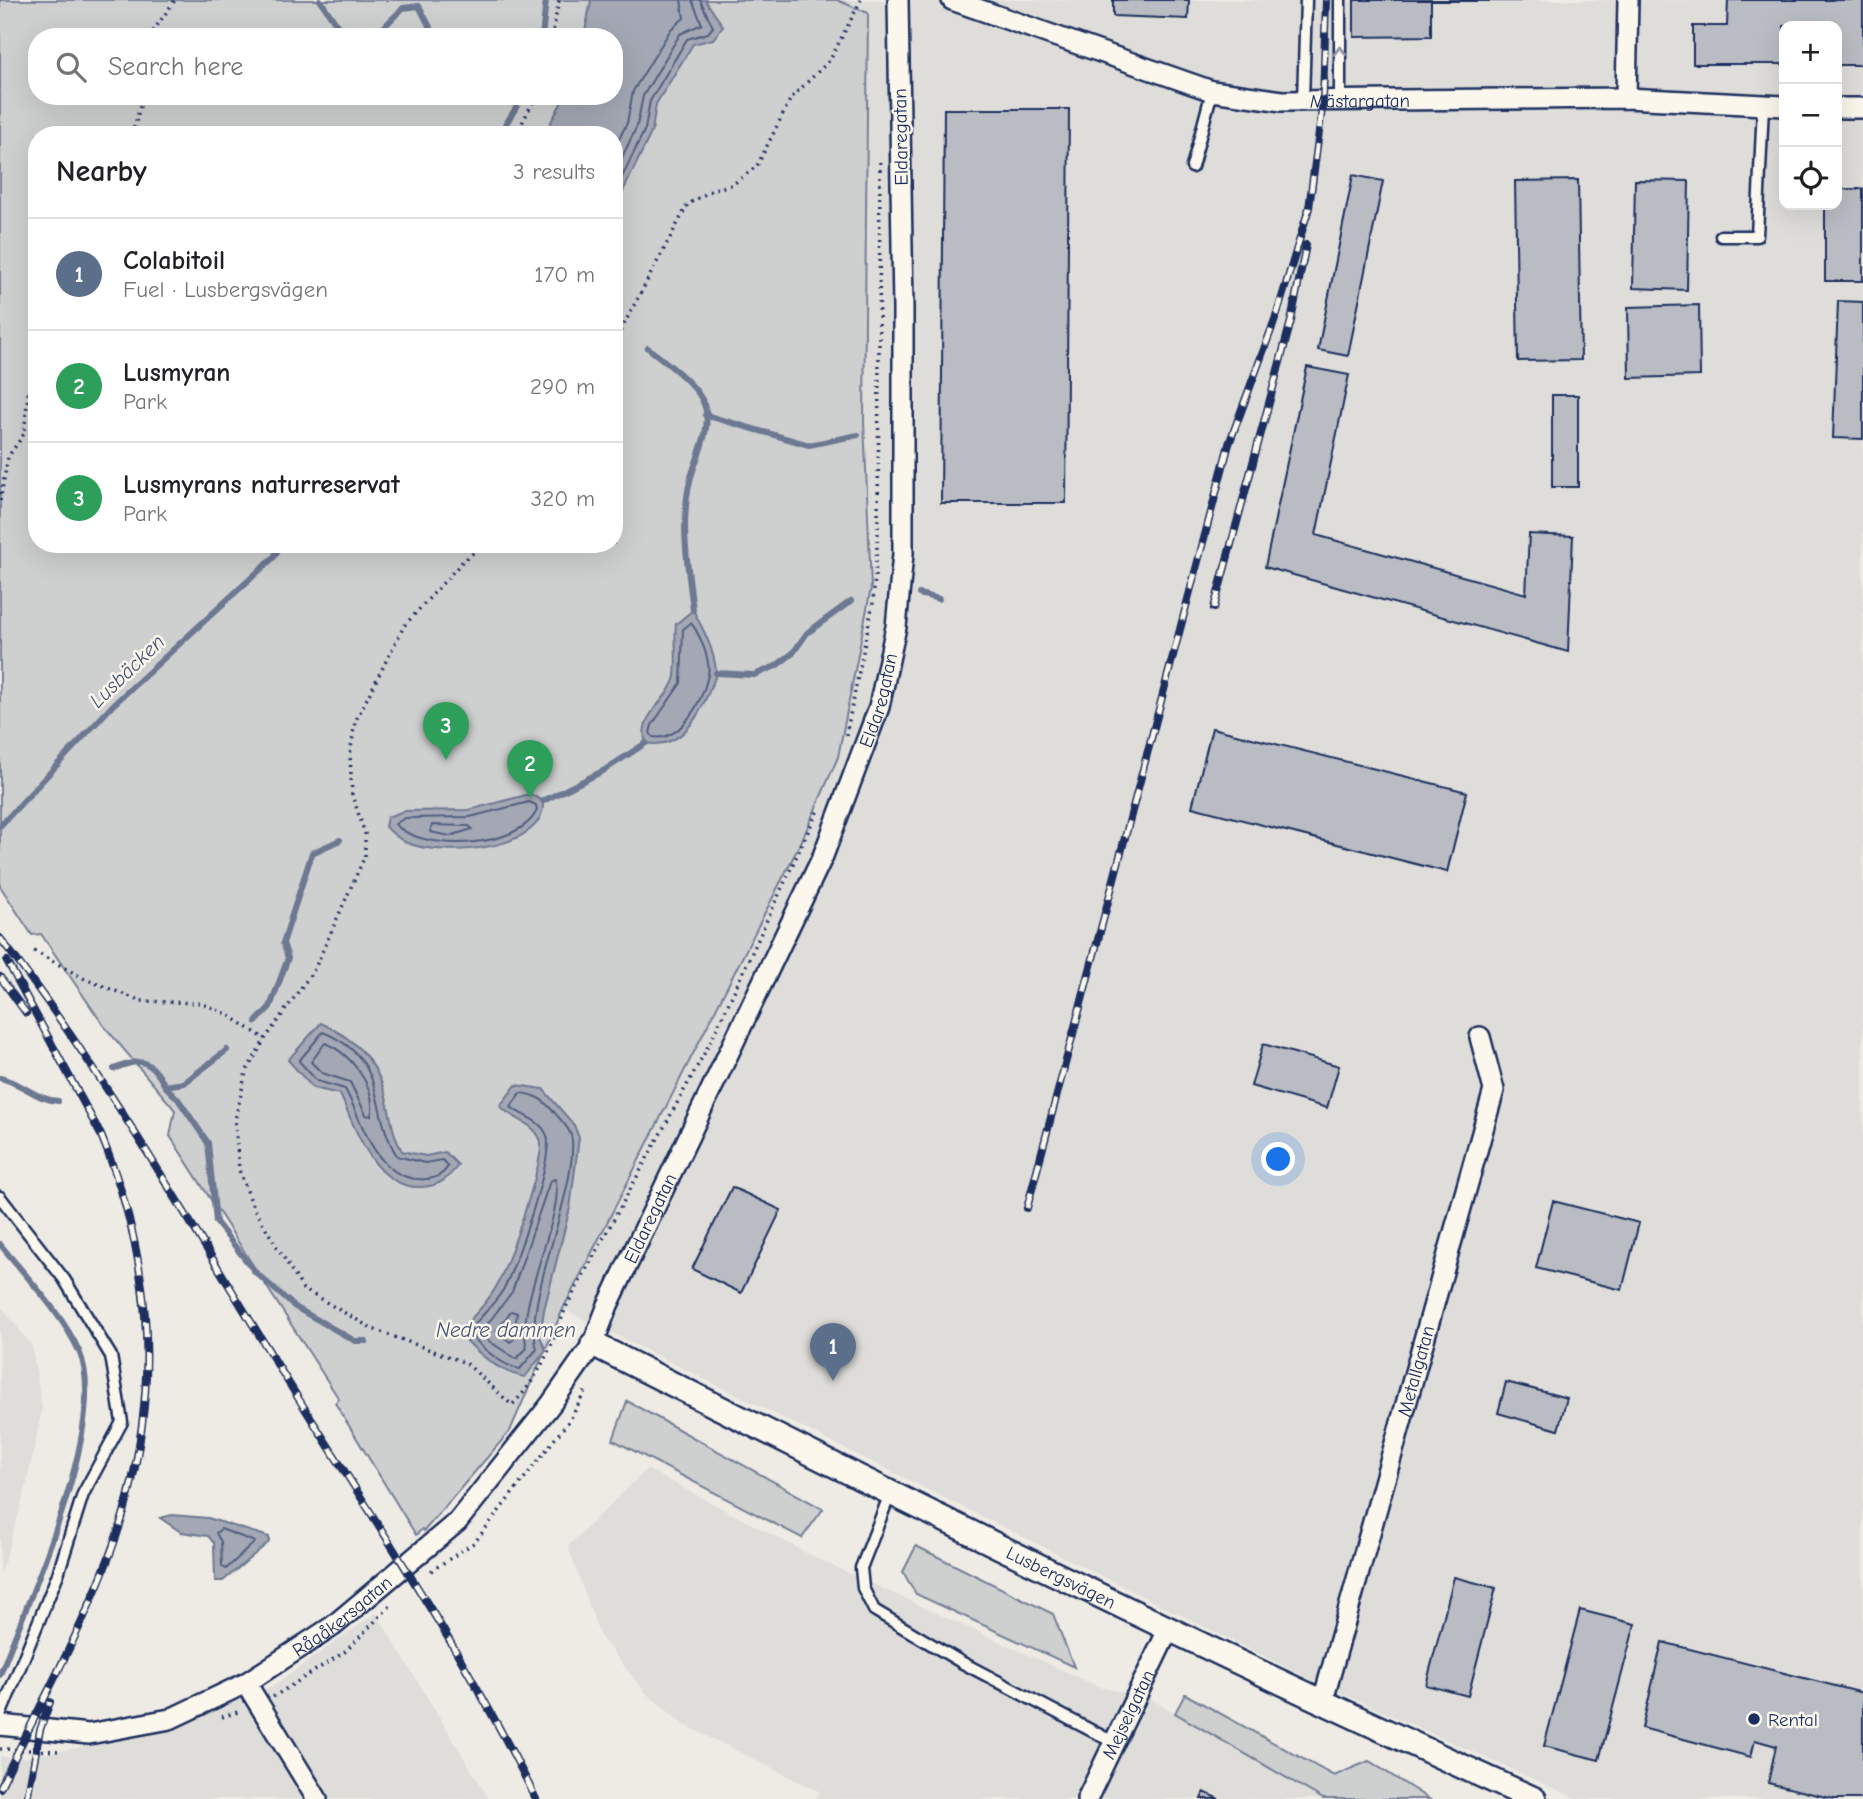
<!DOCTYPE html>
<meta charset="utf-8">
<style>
body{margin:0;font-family:"Comic Neue",sans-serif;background:#f2f2f2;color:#202124}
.controls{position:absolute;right:21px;top:21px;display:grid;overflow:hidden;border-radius:14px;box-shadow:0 7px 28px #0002}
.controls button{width:63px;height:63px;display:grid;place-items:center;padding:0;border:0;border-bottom:2px solid #e0e0e0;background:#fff;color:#202124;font:35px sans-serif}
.you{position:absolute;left:1279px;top:1160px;width:24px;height:24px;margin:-18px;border:5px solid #fff;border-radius:50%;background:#1a73e8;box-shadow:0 0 0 10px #1a73e833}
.badge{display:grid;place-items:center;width:46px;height:46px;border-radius:50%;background:#d93025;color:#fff;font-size:23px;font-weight:700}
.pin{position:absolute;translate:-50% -58px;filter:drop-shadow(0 2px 4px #0008)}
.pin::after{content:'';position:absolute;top:37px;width:24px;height:21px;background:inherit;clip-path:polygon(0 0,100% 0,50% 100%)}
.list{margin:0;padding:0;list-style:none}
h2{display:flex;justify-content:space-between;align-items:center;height:91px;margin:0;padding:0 28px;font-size:30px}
h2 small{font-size:23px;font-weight:400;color:#757577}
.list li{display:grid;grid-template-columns:46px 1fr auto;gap:21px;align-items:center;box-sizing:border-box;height:112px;padding:0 28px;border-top:2px solid #e0e0e0}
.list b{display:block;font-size:26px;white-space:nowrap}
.list p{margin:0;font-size:23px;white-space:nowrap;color:#757577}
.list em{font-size:23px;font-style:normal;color:#757577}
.icon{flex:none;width:38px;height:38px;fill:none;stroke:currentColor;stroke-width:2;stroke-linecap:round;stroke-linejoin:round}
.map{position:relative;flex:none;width:1863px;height:1799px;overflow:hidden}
.search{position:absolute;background:#fff;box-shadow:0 7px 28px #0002;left:28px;top:28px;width:595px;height:77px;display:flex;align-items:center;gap:18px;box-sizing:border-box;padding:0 24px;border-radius:28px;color:#757577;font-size:26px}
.panel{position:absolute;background:#fff;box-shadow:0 7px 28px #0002;left:28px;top:126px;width:595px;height:427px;border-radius:28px}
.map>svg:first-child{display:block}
</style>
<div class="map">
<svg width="1863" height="1799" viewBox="0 0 1863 1799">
<rect width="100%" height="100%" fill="#eeebe4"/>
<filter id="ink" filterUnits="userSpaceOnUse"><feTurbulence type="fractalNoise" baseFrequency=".0143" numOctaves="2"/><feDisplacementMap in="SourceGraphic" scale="14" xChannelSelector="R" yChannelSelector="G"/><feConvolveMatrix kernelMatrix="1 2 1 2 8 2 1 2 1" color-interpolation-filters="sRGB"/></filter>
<g filter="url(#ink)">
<path fill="#deddda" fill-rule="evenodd" d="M837,0h1026v1799h-285l-266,-119 -749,-371 239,-469 36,-83 10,-751zM1784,26h53v179h-53z
M0,1305l32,41 10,63 -17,83 -25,84z
M647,1469l171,90 281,128 52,12 172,100h-507l4,-7 -137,-68 -37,-31 -46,-57 -32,-90z
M376,1613l113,186h-489v-43l17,3 149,-28 108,-46z"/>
<path fill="#cecfcf" stroke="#747f96" stroke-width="2" fill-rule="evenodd" d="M0,0h837l31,13 -4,408 7,167 -33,169 -36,83 -239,469 -53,122 -86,100 -2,-2 -6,6 -81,-132 4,-4 -169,-263 5,-26 -71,-84 -63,-92 -9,1 -32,-49zM37,37h577v59h-577zM37,135h577v409h-577z
M627,1401l196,108 -21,29 -189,-98z
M916,1546l137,68 21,53 -158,-73 -13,-22z
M1185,1694l149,82 35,-15 60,38h-106l-148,-86z"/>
<path fill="#a3a8b4" stroke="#6d7892" stroke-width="2" d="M591,0h114l18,26 -10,13 -20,5 -37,60 -4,27 -38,79v-75h-70l21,-39h49v-59h-30z
M693,610c10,19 21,39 23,61 0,8 -6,18 -9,25 -11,26 -29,54 -61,47 -9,-27 20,-40 28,-63 4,-12 0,-40 2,-56z
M530,794l13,7c4,51 -102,56 -136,42 -8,-3 -15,-11 -22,-16l2,-10 17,-6 65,-1z
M321,1023c32,15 54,35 64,70 6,21 6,39 17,58l24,5 19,-4 13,13c-10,14 -19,21 -36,22 -47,3 -67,-59 -82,-93l-27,-6 -25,-28z
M516,1085l27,4 31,36 5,13 -9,70 -26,102 -4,27 6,13 -21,27c-28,-5 -48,-25 -67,-45 14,-14 29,-29 38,-45 11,-18 51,-133 44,-148 -7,-17 -28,-20 -40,-33z
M172,1515l36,3 61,19v5l-46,39h-8l-1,-38 -6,-7 -27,-4 -21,-14z"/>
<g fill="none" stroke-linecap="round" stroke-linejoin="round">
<path stroke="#515f80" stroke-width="2" d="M614,149l13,-26 6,-32 38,-62 13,-11 -3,-18
M614,174l23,-48 6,-30 37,-62 22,-10 -10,-24
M614,194l31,-65 5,-28 37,-62 21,-6 5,-6 -13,-27
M691,623c9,11 20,38 17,52 -5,24 -26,67 -55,62l-3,-4 2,-8 29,-42 2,-54z
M529,802l7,3 1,5c-16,39 -115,43 -142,14l10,-6 65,-1z
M432,825l37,1 3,3 -22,7 -20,-4z
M323,1032c66,27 45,76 74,124l28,7 17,-3 6,6c-4,8 -13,13 -22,13 -50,4 -62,-55 -81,-90l-28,-8 -18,-20z
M325,1043c25,10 53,45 46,73l-5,-1 -16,-33 -28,-9 -11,-11z
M520,1093c18,2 23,7 35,20 6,8 16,16 17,27 4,58 -50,162 -35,209l-17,20c-18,-3 -40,-22 -51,-37 10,-15 25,-27 34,-42 12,-21 51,-134 44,-154 -6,-17 -25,-19 -36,-29z
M555,1179c12,31 -41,127 -28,169l-11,11 -27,-18 -7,-10 30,-39 38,-111z
M511,1311l6,2 -3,26 -4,3 -14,-11z
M221,1529l34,13 -29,27 -4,-3 -1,-24 -5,-9z"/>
<path stroke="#6d7892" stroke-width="6" d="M320,0l25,37
M374,37l29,-29 16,-2 16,31
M542,37l4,-37
M499,135l18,-29 -6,-10
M648,348c16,13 49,36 56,56 9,23 -7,52 -13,73 -12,45 -3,89 2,133
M705,415l104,30 49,-10
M919,594l20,5
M716,673l38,2 22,-9 17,-13 14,-20 44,-32
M543,801l60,-30 43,-28
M0,826l114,-122 160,-147 7,-13
M256,1022l14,-15 18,-49 -5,-15 29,-90 28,-13
M114,1069c27,-12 37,-10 51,17l19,-3 43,-33
M0,1078c23,5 37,22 58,23
M165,1086l13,13 30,44 8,79 39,50 40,35 60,34h11
M0,1244c27,34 61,68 79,107 32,72 -52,250 -79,324"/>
</g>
<path fill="#b9bcc3" stroke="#1b2f5e" stroke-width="2" d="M1113,0h76l-1,19 -75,-3z
M1354,0h77v36l-77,1z
M1431,0h89v1h-89z
M1728,0h135v65h-26v-39h-53v38h-91v-38h34z
M944,109h125l-3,394h-125z
M1353,175l30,6 -35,175 -30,-6z
M1578,180l3,180 -63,1 -3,-180z
M1635,180l54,1 -2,109 -54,-2z
M1837,189h26v92h-38v-76h12z
M1838,301l25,1v137l-30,-1z
M1699,305l1,71 -71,2 -1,-71z
M1307,367l42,8 -33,160 210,59 3,-60 44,2 -5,116 -303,-85z
M1552,395h26v92h-26z
M1212,728l255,64 -20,80 -255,-65z
M1263,1044l76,22 -12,42 -76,-22z
M732,1187l49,23 -40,83 -49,-24z
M1553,1201l86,22 -17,67 -86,-22z
M1506,1382l61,16 -9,32 -60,-17z
M1454,1577l42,11 -28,108 -42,-11z
M1580,1610l55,14 -36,136 -55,-14z
M1662,1642l201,51v106h-29l-66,-16 8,-37 -21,-6 -4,17 -109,-29z
M1204,1792l15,7h-18z"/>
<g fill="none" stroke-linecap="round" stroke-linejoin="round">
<g stroke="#1b2f5e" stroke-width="15">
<path id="service" d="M1303,101l3,-101
M1340,101v-101
M1192,167l20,-76
M1721,236h36l6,-130
M0,1197l64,82 47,77 11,66 -39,72 -25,80 -58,142
M890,1494l-29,74 2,20 11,22 87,52 152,80"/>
</g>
<g stroke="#1b2f5e" stroke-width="24">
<g id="minor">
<path id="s1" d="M952,0l260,91 70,10 344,-3 158,8"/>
<path d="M1626,98l2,-98"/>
<path d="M1837,108h26"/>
<path d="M246,1683l71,116"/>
<path id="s2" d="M1322,1704l172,-614 -14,-53"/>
<path id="s3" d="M0,1725l89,9 81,-15 76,-36 87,-57 124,-104 94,-118 42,-60 15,-39 215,-449 56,-149 17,-80 7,-73v-246l-5,-308"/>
<path id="s4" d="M1087,1799l82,-171"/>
</g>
</g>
<g stroke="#1b2f5e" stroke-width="28">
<g id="tertiary">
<path id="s5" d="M593,1344c311,157 623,312 941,455"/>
</g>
</g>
<path stroke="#1b2f5e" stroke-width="3.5" stroke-dasharray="2 5" stroke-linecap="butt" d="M149,37l26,-37
M552,37l7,-37
M132,135l11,-39
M516,135l20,-39
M614,343l74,-139 26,-15 18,-4 25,-19 34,-68 39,-38 31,-60
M0,501l8,-44 16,-23 4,-40 9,-5
M484,544l-22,18 -58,64 -49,96 -5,33 2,39 13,40v22l-50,112 -50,71 -19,33 -11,48 4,50 15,39 49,80 70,40 93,34 46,42c28,-27 41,-63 54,-98l145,-266 107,-231
M846,735l27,-132 5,-70 2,-372
M34,951l51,28 56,22 61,2 25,11 38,25
M571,1418l15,-28
M431,1571l44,-29 96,-124
M273,1697l73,-46 47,-48
M222,1717l19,-6
M0,1749l61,2"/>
<use href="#service" stroke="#fbf7ec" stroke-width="10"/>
<use href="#minor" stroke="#fbf7ec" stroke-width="19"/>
<use href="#tertiary" stroke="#fbf7ec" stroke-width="23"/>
<g stroke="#1b2f5e" stroke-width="8">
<path id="rail" d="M1214,608l77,-287 15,-76
M0,938c107,138 193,291 285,439 86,138 179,275 251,422
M0,977l26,36
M1027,1208l202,-764 48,-130 32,-106 14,-107 3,-101
M0,1788c44,-93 102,-191 128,-290 32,-126 22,-243 -27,-363l-94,-174
M27,1799l13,-69 10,-28"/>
</g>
<use href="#rail" stroke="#fbf7ec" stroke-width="5" stroke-dasharray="16" stroke-linecap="butt"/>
</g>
<defs><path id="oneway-chevron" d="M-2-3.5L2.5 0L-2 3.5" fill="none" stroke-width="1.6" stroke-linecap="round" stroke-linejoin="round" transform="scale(1.75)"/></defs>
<use stroke="#8b93a5" href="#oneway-chevron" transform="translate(1340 51) rotate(-90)"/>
</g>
<circle fill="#1b2f5e" stroke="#fbf7ec" stroke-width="2.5" cx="1754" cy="1719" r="7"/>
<g text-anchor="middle" stroke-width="5" stroke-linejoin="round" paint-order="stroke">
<g font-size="19" fill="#1b2f5e" stroke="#fbf7ec">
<text dy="7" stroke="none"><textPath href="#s1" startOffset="424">Mästargatan</textPath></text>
<text transform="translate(900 137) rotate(-91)" y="7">Eldaregatan</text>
<text dy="7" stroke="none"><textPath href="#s3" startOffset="1451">Eldaregatan</textPath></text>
<text dy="7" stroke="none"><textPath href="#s3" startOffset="884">Eldaregatan</textPath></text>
<text dy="7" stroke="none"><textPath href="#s2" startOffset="346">Metallgatan</textPath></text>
<text dy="7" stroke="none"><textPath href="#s5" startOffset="523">Lusbergsvägen</textPath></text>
<text dy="7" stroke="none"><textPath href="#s3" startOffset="373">Rågåkersgatan</textPath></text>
<text dy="7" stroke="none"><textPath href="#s4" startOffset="94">Mejselgatan</textPath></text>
</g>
<g font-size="19" fill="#1b2f5e" stroke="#fbf7ec" text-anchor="start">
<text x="1768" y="1726">Rental</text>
</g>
<g font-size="21" font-style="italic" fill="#445378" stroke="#fbf7ec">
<text transform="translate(127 671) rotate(-44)" y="7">Lusbäcken</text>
<text x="506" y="1337">Nedre dammen</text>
</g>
</g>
</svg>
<div class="controls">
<button>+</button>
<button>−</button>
<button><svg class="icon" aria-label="locate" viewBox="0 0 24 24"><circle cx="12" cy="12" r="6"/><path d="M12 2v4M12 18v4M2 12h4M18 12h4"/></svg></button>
</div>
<div class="you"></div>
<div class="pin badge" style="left:833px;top:1381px;background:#5c6f8a">1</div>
<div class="pin badge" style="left:530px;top:798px;background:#2e9e5b">2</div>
<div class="pin badge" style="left:446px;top:760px;background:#2e9e5b">3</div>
<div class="search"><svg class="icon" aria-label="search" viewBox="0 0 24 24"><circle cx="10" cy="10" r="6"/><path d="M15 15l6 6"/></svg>Search here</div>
<section class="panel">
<h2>Nearby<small>3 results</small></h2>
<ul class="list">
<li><span class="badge" style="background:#5c6f8a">1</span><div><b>Colabitoil</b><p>Fuel · Lusbergsvägen</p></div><em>170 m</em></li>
<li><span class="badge" style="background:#2e9e5b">2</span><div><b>Lusmyran</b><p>Park</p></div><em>290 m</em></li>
<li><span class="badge" style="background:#2e9e5b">3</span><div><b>Lusmyrans naturreservat</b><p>Park</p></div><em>320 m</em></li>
</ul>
</section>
</div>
